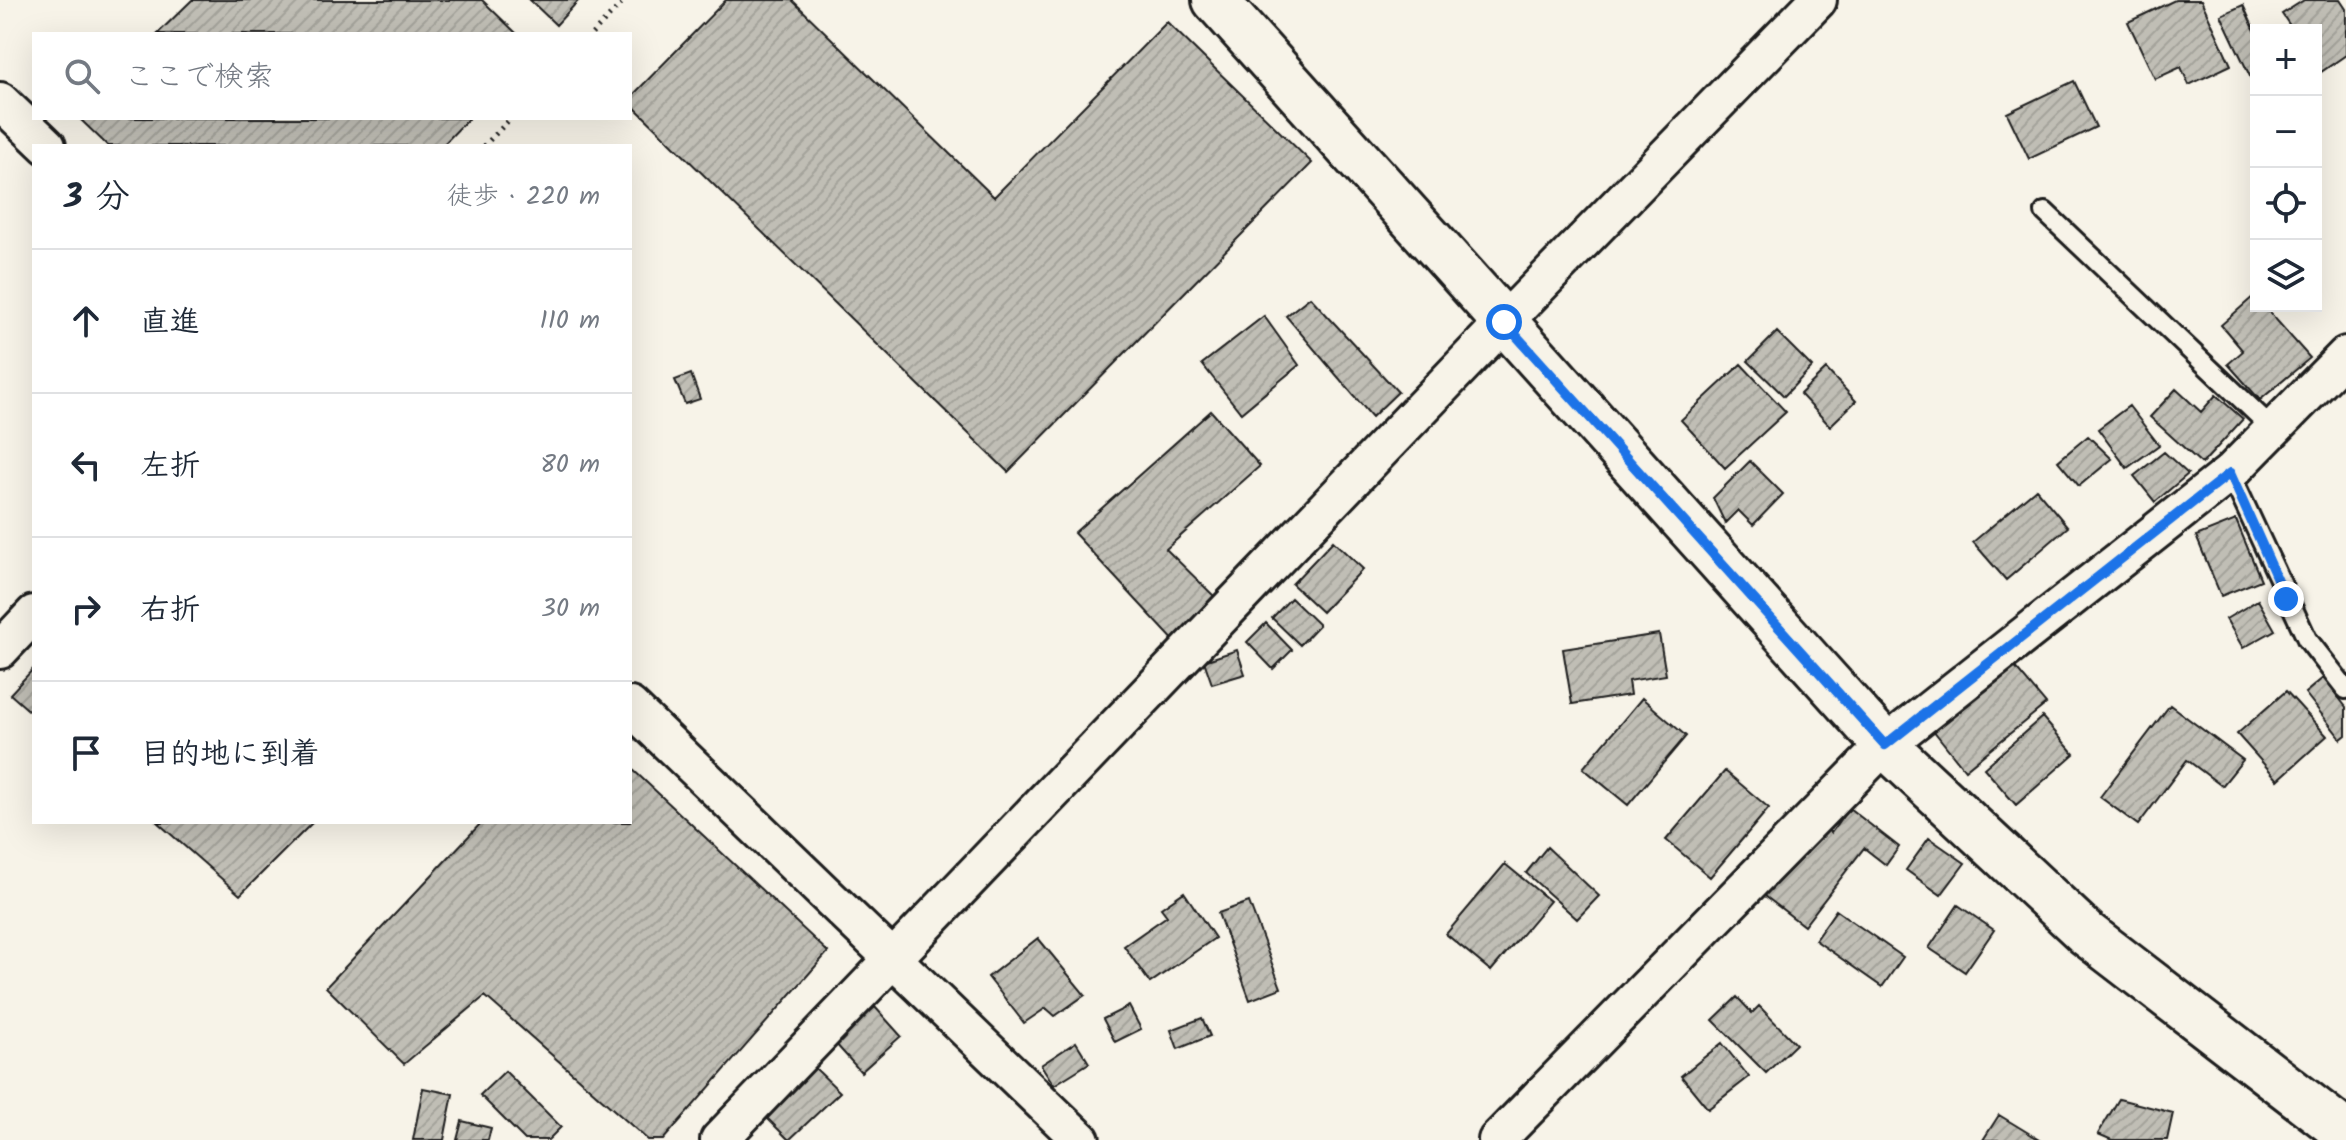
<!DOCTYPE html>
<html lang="ja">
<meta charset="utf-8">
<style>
body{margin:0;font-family:Kalam,"Klee One",sans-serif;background:#f2f2f3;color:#1f2937}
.controls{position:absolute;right:24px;top:24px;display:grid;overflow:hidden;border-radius:0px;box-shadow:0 8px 32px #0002}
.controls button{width:72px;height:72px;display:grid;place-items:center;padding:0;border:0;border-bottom:2px solid #e0e1e3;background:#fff;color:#1f2937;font:40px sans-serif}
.stop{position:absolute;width:24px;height:24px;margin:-18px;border:6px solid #1a73e8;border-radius:50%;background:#fff}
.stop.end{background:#1a73e8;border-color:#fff;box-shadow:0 2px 8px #0008}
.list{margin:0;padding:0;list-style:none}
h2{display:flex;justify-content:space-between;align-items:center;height:104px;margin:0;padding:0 32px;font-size:34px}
h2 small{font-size:26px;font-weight:400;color:#747a83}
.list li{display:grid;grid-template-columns:52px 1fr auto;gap:24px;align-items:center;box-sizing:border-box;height:144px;padding:0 32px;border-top:2px solid #e0e1e3}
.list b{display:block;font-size:30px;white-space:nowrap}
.list em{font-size:26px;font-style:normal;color:#747a83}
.icon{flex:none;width:44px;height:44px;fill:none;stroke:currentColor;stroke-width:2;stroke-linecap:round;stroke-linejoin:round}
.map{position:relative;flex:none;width:2346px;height:1140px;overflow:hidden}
.search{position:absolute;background:#fff;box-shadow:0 8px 32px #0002;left:32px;top:32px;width:600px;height:88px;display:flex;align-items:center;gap:20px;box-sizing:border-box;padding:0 28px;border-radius:0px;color:#747a83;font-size:30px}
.panel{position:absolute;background:#fff;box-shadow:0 8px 32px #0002;left:32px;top:144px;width:600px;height:680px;border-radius:0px}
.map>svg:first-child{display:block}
</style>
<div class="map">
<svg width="2346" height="1140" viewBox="0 0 2346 1140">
<defs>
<pattern id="building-hatch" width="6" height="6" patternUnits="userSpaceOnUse" patternTransform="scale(2)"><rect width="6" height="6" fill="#c0beb5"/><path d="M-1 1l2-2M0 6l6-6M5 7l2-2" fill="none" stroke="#a4a39b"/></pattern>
</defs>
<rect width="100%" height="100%" fill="#f7f3e8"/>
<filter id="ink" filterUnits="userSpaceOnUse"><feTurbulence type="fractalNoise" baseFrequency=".0125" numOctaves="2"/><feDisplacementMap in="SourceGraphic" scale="16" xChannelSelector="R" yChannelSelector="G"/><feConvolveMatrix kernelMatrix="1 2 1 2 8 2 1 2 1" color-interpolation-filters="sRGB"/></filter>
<g filter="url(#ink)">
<path fill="url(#building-hatch)" stroke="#1c1c1c" stroke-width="2" d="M192,0h290l35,34h-360z
M530,0h49l-23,25z
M726,0h66l202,197 173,-175 145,141 -304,309 -378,-369v-5z
M2175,0h26l30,65 -42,20 -8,-18 -26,12 -27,-57z
M2304,0h36l6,9v46l-25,17 -5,-7v-35h-23l-11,-16z
M2243,5l13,28v56l-35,-74z
M2074,81l22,46 -67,32 -22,-46z
M79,118h390l-27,28h-334z
M2255,295l1,11h8l46,52 -50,42 -32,-36 15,-13 -22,-26z
M1310,297l88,95 -26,25 -86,-101z
M1264,316l35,49 -58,48 -39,-49z
M1777,332l35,35 -28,29 -36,-35z
M1741,364l45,48 -61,56 -44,-48z
M1826,369l30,32 -26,25 -30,-32z
M691,374l9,25 -15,5 -10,-24z
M2176,389l25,23 15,-17 27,24 -41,45 -52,-47z
M2129,406l30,39 -32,23 -29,-39z
M1211,411l49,55 -94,83 51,50 -40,45 -103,-111z
M2088,436l24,23 -33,27 -21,-25z
M2164,452l24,22 -33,28 -21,-26z
M1750,461l33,33 -30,31 -15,-15 -13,13 -12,-25z
M2036,489l32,38 -62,53 -33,-38z
M2236,520l25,60 -40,16 -25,-60z
M1333,541l30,28 -41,43 -30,-28z
M1291,598l28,27 -19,20 -28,-27z
M2258,600l17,30 -32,18 -17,-29z
M1266,623l26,27 -19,19 -26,-27z
M1659,634l7,41 -38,6 2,14 -58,9 -9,-55z
M1237,650l8,24 -33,10 -8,-23z
M2013,665l33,39 -81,66 -32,-40z
M34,668v47l-24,-21z
M2323,678l23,29v28l-5,4 -36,-46z
M2286,691l41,45 -49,44 -41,-46z
M1642,698l44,38 -58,69 -45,-37z
M2170,705l73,55 -21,26 -35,-26 -49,65 -38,-28z
M2042,717l32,37 -58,51 -32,-37z
M630,767l198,185 -165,188h-15l-163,-144 -81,68 -78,-77 156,-165h148z
M1725,771l44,37 -59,69 -44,-37z
M1849,808l50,39 -13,18 -22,-17 -60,78 -39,-30 55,-72 11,9z
M157,822h156l-73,73z
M1929,838l36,25 -24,32 -35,-25z
M1547,847l52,49 -22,23 -51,-46z
M1505,864l45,37 -59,70 -45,-37z
M1184,892l31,46 -65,45 -26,-37 43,-30 -6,-8z
M1249,902l32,86 -31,12 -32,-87z
M1958,905l36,25 -29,42 -36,-24z
M1836,910l67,47 -21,30 -67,-47z
M1038,938l47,57 -30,21 -9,-8 -22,15 -36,-46z
M1737,997l15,16 7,-7 37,38 -30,29 -53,-53z
M1129,1006l12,23 -26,13 -12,-23z
M875,1007l26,29 -40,36 -26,-29z
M1202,1018l8,18 -32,13 -7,-19z
M1076,1042l13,21 -35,22 -13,-20z
M1722,1043l27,34 -41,32 -27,-33z
M815,1068l25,24 -51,48 -24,-24z
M505,1071l56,56 -13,13h-23l-45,-45z
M423,1088l30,6 -9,46h-31z
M2119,1099l54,14 -6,27h-55l-14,-6z
M1999,1115l41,25h-57z
M462,1121l29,7 -3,12h-31z"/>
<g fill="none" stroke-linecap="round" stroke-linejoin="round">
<g stroke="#1c1c1c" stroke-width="24">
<path id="service" d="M2045,212l228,217
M2230,473l77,166 39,50"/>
</g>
<g stroke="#1c1c1c" stroke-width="42">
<path id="minor" d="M0,101l47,45
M0,650l34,-36
M630,706l451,434
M719,1140l785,-818 314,-322
M1497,1140l388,-395 345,-272 116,-118"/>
</g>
<g stroke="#1c1c1c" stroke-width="50">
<path id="tertiary" d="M1215,0l670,745 202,189 259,199"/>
</g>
<path stroke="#1c1c1c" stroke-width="5" stroke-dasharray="2 6" stroke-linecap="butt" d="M592,34l33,-34
M484,146l27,-28"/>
<use href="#service" stroke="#f7f3e8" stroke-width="18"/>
<use href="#minor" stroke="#f7f3e8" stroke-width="36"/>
<use href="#tertiary" stroke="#f7f3e8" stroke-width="44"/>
</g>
</g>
<g fill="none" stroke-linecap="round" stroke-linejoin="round" filter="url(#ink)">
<path stroke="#1a73e8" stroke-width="10" d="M1504,322l381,423 345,-272 56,126"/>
</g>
</svg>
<div class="controls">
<button>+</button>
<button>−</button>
<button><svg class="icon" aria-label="locate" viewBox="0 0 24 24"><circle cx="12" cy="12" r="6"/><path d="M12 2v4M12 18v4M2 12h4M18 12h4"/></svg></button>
<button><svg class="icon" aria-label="layers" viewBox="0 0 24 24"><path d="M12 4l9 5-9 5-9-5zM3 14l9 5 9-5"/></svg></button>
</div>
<div class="stop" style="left:1504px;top:322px"></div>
<div class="stop end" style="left:2286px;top:599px"></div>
<div class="search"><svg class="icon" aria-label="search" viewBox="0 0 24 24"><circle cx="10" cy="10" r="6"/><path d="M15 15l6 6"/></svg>ここで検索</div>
<section class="panel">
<h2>3 分<small>徒歩 · 220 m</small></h2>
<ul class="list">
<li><svg class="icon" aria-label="ahead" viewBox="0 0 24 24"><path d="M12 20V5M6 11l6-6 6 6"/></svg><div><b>直進</b></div><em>110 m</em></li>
<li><svg class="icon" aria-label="left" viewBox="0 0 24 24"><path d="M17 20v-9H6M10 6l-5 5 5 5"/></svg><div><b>左折</b></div><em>80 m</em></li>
<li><svg class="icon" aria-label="right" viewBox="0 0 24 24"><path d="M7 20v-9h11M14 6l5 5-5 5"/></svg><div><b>右折</b></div><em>30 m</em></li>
<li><svg class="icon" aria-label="arrive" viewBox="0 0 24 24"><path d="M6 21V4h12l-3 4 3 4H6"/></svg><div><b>目的地に到着</b></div></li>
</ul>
</section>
</div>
